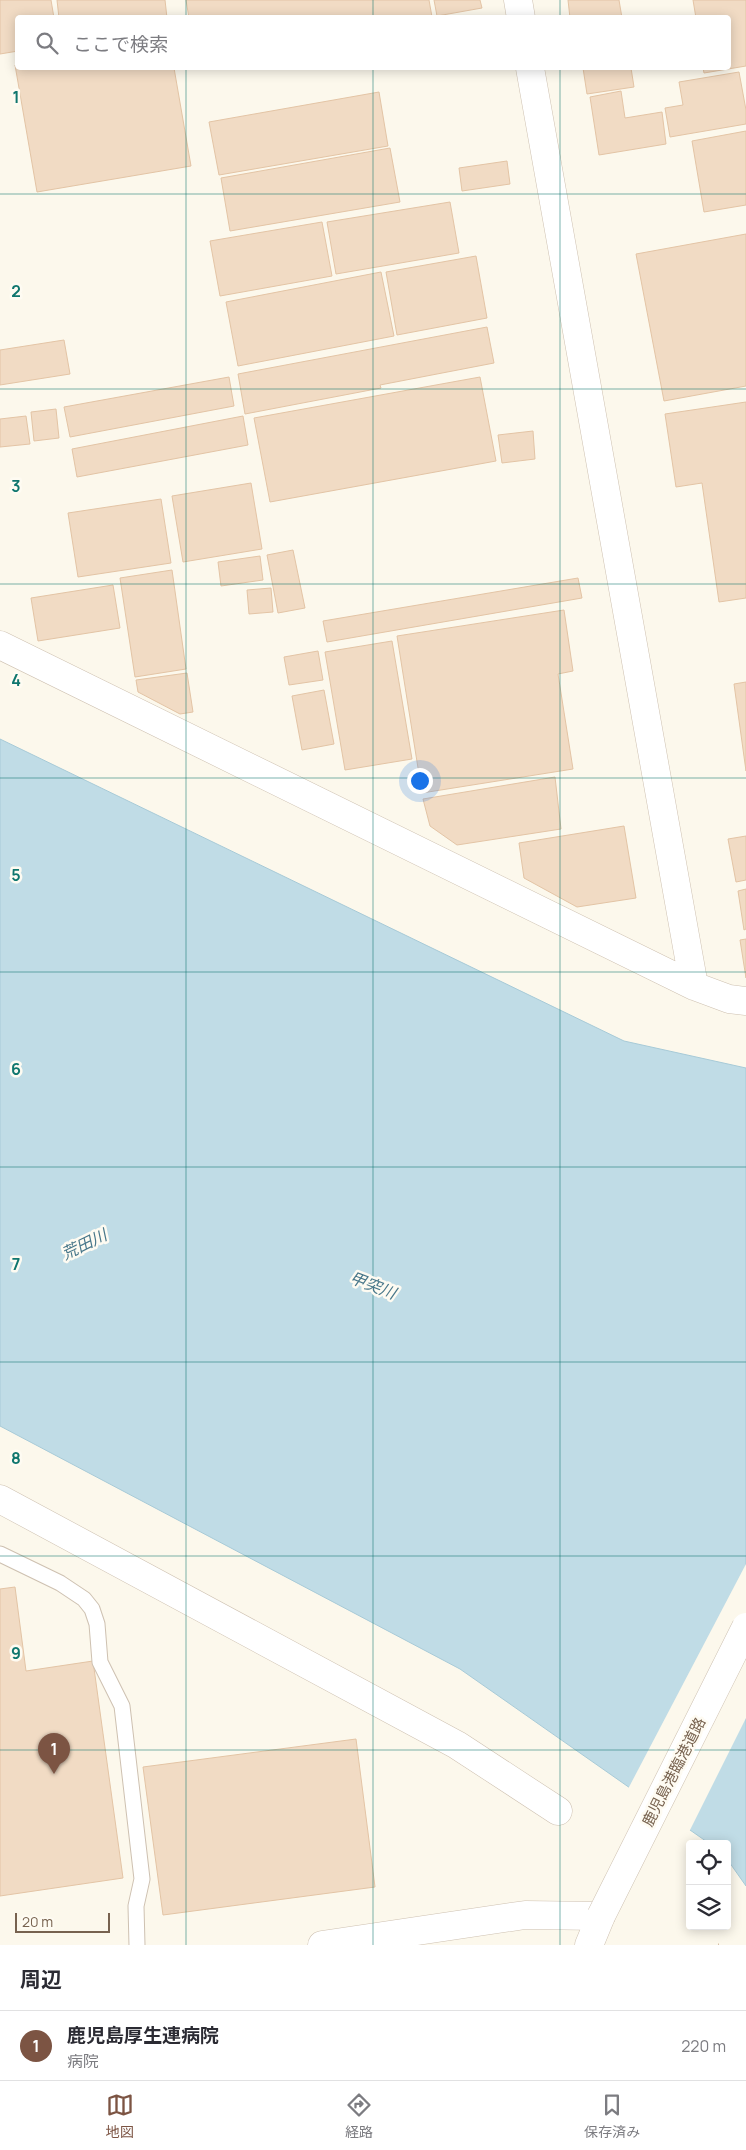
<!DOCTYPE html>
<html lang="ja">
<meta charset="utf-8">
<style>
body{margin:0;font-family:Manrope,"Noto Sans JP",sans-serif;background:#f2f2f3;color:#2b2b33}
.controls{position:absolute;right:15px;bottom:15px;display:grid;overflow:hidden;border-radius:5px;box-shadow:0 2px 12px #0003}
.controls button{width:45px;height:45px;display:grid;place-items:center;padding:0;border:0;border-bottom:1px solid #e1e1e2;background:#fff;color:#2b2b33;font:25px sans-serif}
.scale{position:absolute;left:15px;bottom:12px;width:95px;box-sizing:border-box;padding-left:5px;border:2px solid #77624f;border-top:0;font-size:14px;line-height:18px;white-space:nowrap;color:#77624f;-webkit-text-stroke:4px #fefbf2;paint-order:stroke}
.you{position:absolute;left:419px;top:780px;width:18px;height:18px;margin:-12px;border:4px solid #fff;border-radius:50%;background:#1a73e8;box-shadow:0 0 0 8px #1a73e833}
.badge{display:grid;place-items:center;width:32px;height:32px;border-radius:50%;background:#7c5443;color:#fff;font-size:16px;font-weight:700}
.pin{position:absolute;translate:-50% -41px;filter:drop-shadow(0 1px 2px #0008)}
.pin::after{content:'';position:absolute;top:26px;width:18px;height:15px;background:inherit;clip-path:polygon(0 0,100% 0,50% 100%)}
.list{margin:0;padding:0;list-style:none}
h2{display:flex;justify-content:space-between;align-items:center;height:65px;margin:0;padding:0 20px;font-size:21px}
h2 small{font-size:16px;font-weight:400;color:#7c7c81}
.list li{display:grid;grid-template-columns:32px 1fr auto;gap:15px;align-items:center;box-sizing:border-box;height:70px;padding:0 20px;border-top:1px solid #e1e1e2}
.list b{display:block;font-size:19px;white-space:nowrap}
.list p{margin:0;font-size:16px;white-space:nowrap;color:#7c7c81}
.list em{font-size:16px;font-style:normal;color:#7c7c81}
.icon{flex:none;width:28px;height:28px;fill:none;stroke:currentColor;stroke-width:2;stroke-linecap:round;stroke-linejoin:round}
.map{position:relative;flex:none;width:746px;height:1945px;overflow:hidden}
.search{position:absolute;background:#fff;box-shadow:0 2px 12px #0003;left:15px;right:15px;top:15px;height:55px;display:flex;align-items:center;gap:12px;box-sizing:border-box;padding:0 18px;border-radius:5px;color:#7c7c81;font-size:19px}
.sheet{height:135px;background:#fff}
nav{display:flex;justify-content:space-around;align-items:center;box-sizing:border-box;height:70px;border-top:1px solid #e1e1e2;background:#fff;font-size:14px;color:#7c7c81}
nav a{display:grid;justify-items:center;gap:2px}
nav .on{color:#7c5443}
.map>svg:first-child{display:block}
</style>
<div class="map">
<svg width="746" height="1945" viewBox="0 0 746 1945">
<rect width="100%" height="100%" fill="#fcf8ec"/>
<path fill="#c0dce6" stroke="#a7cad7" d="M0,739l624,302 122,27v818l-19,-27v-15h-17l-250,-175 -460,-243z"/>
<path fill="#fcf8ec" d="M746,1564v154l-57,114 -61,-43z"/>
<path fill="#f1dbc4" stroke="#e3c4a5" d="M0,0h51l3,18h-36v33l-18,3z
M57,0h108l2,18h-108z
M186,0h243l3,17 -243,1z
M434,0h46l2,8 -45,8z
M568,0h51l3,18h-52z
M693,0h53v66l-42,7 -1,-5h25v-50h-32z
M18,64v4h156l17,98 -154,26 -22,-127z
M583,68h48l3,19 -47,7z
M739,72l7,38v14l-76,13 -5,-29 18,-3 -4,-23z
M621,91l4,27 37,-6 4,32 -67,11 -9,-58z
M379,92l9,54 -169,29 -10,-53z
M746,131v74l-42,7 -12,-71z
M390,148l10,54 -170,29 -9,-53z
M507,161l3,23 -48,7 -3,-23z
M450,202l9,51 -123,21 -9,-52z
M322,222l10,54 -112,20 -10,-55z
M746,234v152l-82,15 -28,-147z
M476,256l11,62 -90,17 -11,-63z
M381,272l13,64 -156,30 -12,-64z
M487,327l7,36 -114,22 1,3 -136,26 -7,-40z
M64,340l6,34 -70,11v-35z
M229,377l5,29 -164,31 -6,-30z
M480,377l16,84 -226,41 -16,-84z
M746,402v196l-27,4 -17,-119 -26,4 -11,-73z
M56,409l3,29 -25,3 -3,-29z
M26,416l4,28 -30,3v-28z
M243,416l5,29 -171,32 -5,-28z
M533,431l2,28 -33,4 -4,-28z
M251,483l11,66 -79,13 -11,-66z
M161,499l10,64 -93,14 -10,-64z
M293,550l12,58 -27,5 -11,-58z
M260,556l3,24 -42,6 -3,-24z
M172,570l14,99 -51,8 -15,-99z
M578,578l4,20 -255,44 -4,-21z
M113,585l7,43 -82,13 -7,-43z
M271,588l2,24 -24,2 -2,-24z
M564,610l9,61 -15,3 15,95 -151,24 -25,-157z
M392,641l20,118 -67,11 -20,-118z
M318,651l5,29 -34,5 -5,-28z
M187,673l6,39 -13,2 -42,-22 -2,-12z
M746,682v89l-12,-87z
M324,690l10,54 -32,6 -10,-54z
M555,777l6,52 -104,16 -27,-19 -7,-27z
M624,826l12,72 -59,9 -53,-29 -5,-35z
M746,836v44l-10,2 -8,-43z
M746,889v40l-2,1 -6,-39z
M746,939v39l-6,-38z
M15,1587l11,84 67,-10 30,217 -123,18v-307z
M356,1739l19,148 -212,28 -20,-148z"/>
<g fill="none" stroke-linecap="round" stroke-linejoin="round">
<g stroke="#cec1b1" stroke-width="17">
<path id="service" d="M0,1554l60,29 24,16 8,10 5,15 3,38 22,44 20,173 -6,27 1,39"/>
</g>
<g stroke="#cec1b1" stroke-width="29">
<path id="minor" d="M518,0l3,18
M530,68l164,918
M0,645l694,341 35,13 17,2
M0,1499l457,246 101,66"/>
</g>
<g stroke="#cec1b1" stroke-width="29">
<path id="tertiary" d="M322,1945l203,-30 76,1 -12,29"/>
</g>
<path stroke="#d6bfa6" stroke-width="3" stroke-dasharray="1 4" stroke-linecap="butt" d="M718,1945h1"/>
<use href="#service" stroke="#fff" stroke-width="15"/>
<use href="#minor" stroke="#fff" stroke-width="28"/>
<use href="#tertiary" stroke="#fff" stroke-width="28"/>
<g stroke="#cec1b1" stroke-width="29" stroke-linecap="butt">
<path id="tertiary-bridge" d="M601,1916l145,-289"/>
</g>
<use href="#tertiary-bridge" stroke="#fff" stroke-width="28"/>
</g>
<path fill="none" stroke="#0f766e" stroke-width="1" stroke-opacity="0.55" d="M186,0v18M373,0v18M560,0v18M186,68v1877M373,68v1877M560,68v1877M0,194h746M0,389h746M0,584h746M0,778h746M0,972h746M0,1167h746M0,1362h746M0,1556h746M0,1750h746"/>
<g text-anchor="middle" stroke-width="5" stroke-linejoin="round" paint-order="stroke">
<g font-size="15" fill="#77624f" stroke="#fefbf2">
<text transform="translate(674 1772) rotate(-63)" y="5">鹿児島港臨港道路</text>
</g>
<g font-size="16" font-style="italic" fill="#48778a" stroke="#fefbf2">
<text transform="translate(84 1244) rotate(-26)" y="6">荒田川</text>
<text transform="translate(373 1285) rotate(21)" y="6">甲突川</text>
</g>
</g>
<g font-size="16" text-anchor="middle" font-weight="bold" fill="#0f766e" stroke="#fefbf2" stroke-width="5" stroke-linejoin="round" paint-order="stroke">
<text x="16" y="103">1</text>
<text x="16" y="297">2</text>
<text x="16" y="492">3</text>
<text x="16" y="686">4</text>
<text x="16" y="881">5</text>
<text x="16" y="1075">6</text>
<text x="16" y="1270">7</text>
<text x="16" y="1464">8</text>
<text x="16" y="1659">9</text>
</g>
</svg>
<div class="controls">
<button><svg class="icon" aria-label="locate" viewBox="0 0 24 24"><circle cx="12" cy="12" r="6"/><path d="M12 2v4M12 18v4M2 12h4M18 12h4"/></svg></button>
<button><svg class="icon" aria-label="layers" viewBox="0 0 24 24"><path d="M12 4l9 5-9 5-9-5zM3 14l9 5 9-5"/></svg></button>
</div>
<div class="scale">20 m</div>
<div class="you"></div>
<div class="pin badge" style="left:54px;top:1774px">1</div>
<div class="search"><svg class="icon" aria-label="search" viewBox="0 0 24 24"><circle cx="10" cy="10" r="6"/><path d="M15 15l6 6"/></svg>ここで検索</div>
</div>
<section class="sheet">
<h2>周辺<small></small></h2>
<ul class="list">
<li><span class="badge">1</span><div><b>鹿児島厚生連病院</b><p>病院</p></div><em>220 m</em></li>
</ul>
</section>
<nav>
<a class="on"><svg class="icon" aria-label="map" viewBox="0 0 24 24"><path d="M3 6l6-2 6 2 6-2v14l-6 2-6-2-6 2zM9 4v14M15 6v14"/></svg>地図</a>
<a><svg class="icon" aria-label="directions" viewBox="0 0 24 24"><path d="M12 3l9 9-9 9-9-9zM9 14v-3h6M13 9l2 2-2 2"/></svg>経路</a>
<a><svg class="icon" aria-label="saved" viewBox="0 0 24 24"><path d="M7 4h10v16l-5-4-5 4z"/></svg>保存済み</a>
</nav>
